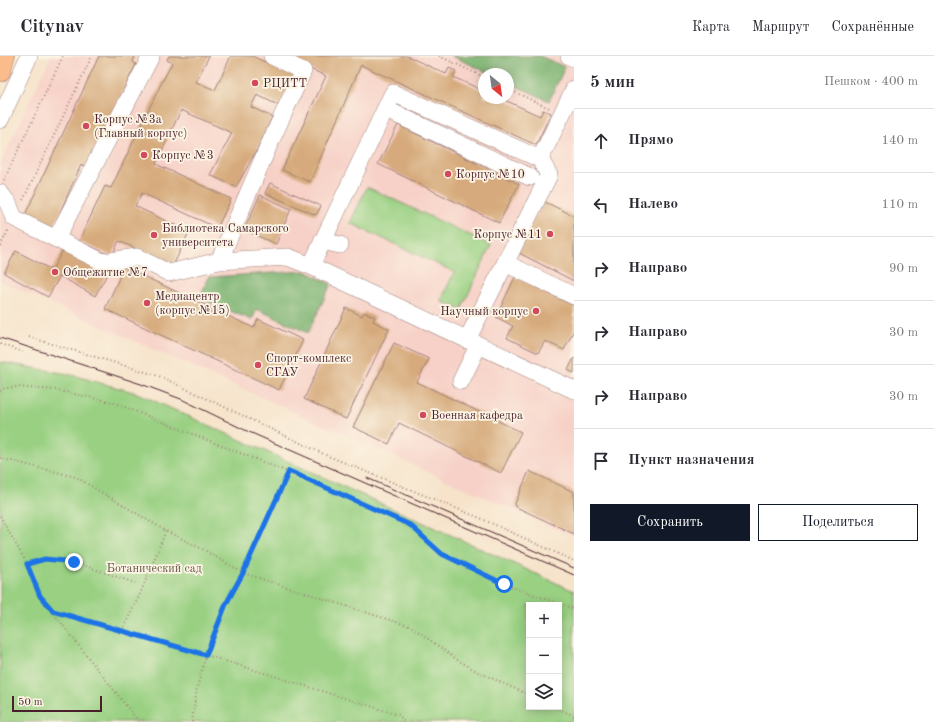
<!DOCTYPE html>
<html lang="ru">
<meta charset="utf-8">
<style>
body{margin:0;font-family:"Old Standard TT",serif;background:#f2f2f3;color:#2b2b33}
.controls{position:absolute;right:12px;bottom:12px;display:grid;overflow:hidden;border-radius:0px;box-shadow:0 2px 10px #0003}
.controls button{width:36px;height:36px;display:grid;place-items:center;padding:0;border:0;border-bottom:1px solid #e1e1e2;background:#fff;color:#2b2b33;font:20px sans-serif}
.compass{position:absolute;left:478px;top:12px;width:36px;height:36px;border-radius:50%;background:#fff;box-shadow:0 2px 10px #0003;rotate:151deg}
.scale{position:absolute;left:12px;bottom:10px;width:90px;box-sizing:border-box;padding-left:4px;border:2px solid #4a1f2b;border-top:0;font-size:11px;line-height:14px;white-space:nowrap;color:#4a1f2b;-webkit-text-stroke:3px #fcf5e5;paint-order:stroke}
.stop{position:absolute;width:12px;height:12px;margin:-9px;border:3px solid #1a73e8;border-radius:50%;background:#fff}
.stop.end{background:#1a73e8;border-color:#fff;box-shadow:0 1px 4px #0008}
.list{margin:0;padding:0;list-style:none}
h2{display:flex;justify-content:space-between;align-items:center;height:52px;margin:0;padding:0 16px;font-size:17px}
h2 small{font-size:13px;font-weight:400;color:#7c7c81}
.list li{display:grid;grid-template-columns:26px 1fr auto;gap:12px;align-items:center;box-sizing:border-box;height:64px;padding:0 16px;border-top:1px solid #e1e1e2}
.list b{display:block;font-size:15px;white-space:nowrap}
.list em{font-size:13px;font-style:normal;color:#7c7c81}
.actions{display:flex;gap:8px;padding:12px 16px}
.actions a{flex:1;padding:9px 0;border:1px solid #111827;border-radius:0px;text-align:center;font-size:14px;color:#111827}
.actions .main{background:#111827;color:#fff}
.icon{flex:none;width:22px;height:22px;fill:none;stroke:currentColor;stroke-width:2;stroke-linecap:round;stroke-linejoin:round}
.map{position:relative;flex:none;width:574px;height:666px;overflow:hidden}
header{display:flex;align-items:center;gap:24px;box-sizing:border-box;height:56px;padding:0 20px;background:#fff;border-bottom:1px solid #e1e1e2}
header strong{font-size:19px}
nav{display:flex;gap:22px;margin-inline-start:auto;font-size:14px}
main{display:flex}
aside{flex:1;background:#fff}
.map>svg:first-child{display:block}
</style>
<header>
<strong>Citynav</strong>
<nav><a>Карта</a><a>Маршрут</a><a>Сохранённые</a></nav>
</header>
<main>
<div class="map">
<svg width="574" height="666" viewBox="0 0 574 666">
<rect width="100%" height="100%" fill="#fcf5e5"/>
<filter id="ink" filterUnits="userSpaceOnUse"><feTurbulence type="fractalNoise" baseFrequency=".025" numOctaves="2"/><feDisplacementMap in="SourceGraphic" scale="8" xChannelSelector="R" yChannelSelector="G"/><feConvolveMatrix kernelMatrix="1 2 1 2 8 2 1 2 1" color-interpolation-filters="sRGB"/></filter>
<filter id="wash" filterUnits="userSpaceOnUse"><feTurbulence type="fractalNoise" baseFrequency=".012" numOctaves="4" result="noise"/><feDisplacementMap in="SourceGraphic" scale="16" xChannelSelector="R" yChannelSelector="G"/><feGaussianBlur stdDeviation="0.9" result="paint"/><feColorMatrix in="noise" values="0 0 0 0 0 0 0 0 0 0 0 0 0 0 0 0 0 1.4 0 .05"/><feComposite in="paint" operator="in"/></filter>
<g filter="url(#wash)">
<rect width="100%" height="100%" fill="#f6e3ca"/>
<path fill="#f7d1c8" fill-rule="evenodd" d="M51,0h523v481l-574,-256v-117zM484,18h24v24h-24z"/>
<path fill="#99d082" stroke="#727856" fill-rule="evenodd" d="M367,131l124,58 -30,65 -20,-9 13,-29 -104,-49z
M0,306l68,12 69,19 437,198v131h-574zM529,549h30v102h-30z"/>
<path fill="#7ab270" stroke="#62684e" d="M452,0h88l25,11 -16,34 -41,-19v-8h-17z
M305,215l26,13 -23,49 -51,-24 -5,11 -53,-22 10,-21z"/>
<g id="blocks">
<path fill="#d6aa7b" d="M99,0h36l-2,6 3,2 -50,103 -5,-2 -29,65 -28,-13z
M169,0h40l-13,26 19,8 16,-34h21l43,20 -15,30 -23,-11 -6,12 21,10 -13,29 -23,41 -26,-12 22,-42 -51,-23 -25,54 75,35 -14,29 -75,-35 -7,13 54,26 -16,34 -54,-25 -7,15 -33,-15 26,-55 6,2 48,-100 13,-25 -5,-3z
M281,0h126l39,18 3,-6 7,3 -3,6 31,14v7h16l40,18 3,-6 8,3 -15,32 -175,-80 -51,117 -28,-12 44,-94z
M398,69l121,59 -20,39 -121,-59z
M270,127l51,23 -5,9 -51,-22z
M260,139l31,14 -15,35 -32,-14z
M543,145l31,15v65l-57,-29z
M64,192l44,25 -13,23 -35,-20 -12,21 -44,-24 12,-22 36,19z
M124,211l130,61 4,-9 45,21 -24,50 -174,-81z
M515,221l59,29v24l-10,20 -19,-9 -7,12 -31,-15 6,-12 -17,-9z
M346,252l16,8 2,-4 11,5 -2,4 16,8 -43,90 -42,-20z
M394,287l35,16 -12,23 104,50 -20,41 -102,-50 -10,21 -36,-17z
M574,302v15l-6,-3z
M529,415l45,21v42l-60,-28z"/>
</g>
</g>
<g filter="url(#ink)">
<use href="#blocks" fill-opacity="0" stroke="#a0817a" stroke-width="1"/>
<g fill="none" stroke-linecap="round" stroke-linejoin="round">
<g stroke="#a0817a" stroke-width="18">
<path id="minor" d="M569,0l5,2
M385,53l145,68
M0,64l29,-64
M0,137l8,10 6,15 89,44 34,-5 32,16 50,-12 69,-4 23,9 263,124
M56,183l95,-183
M322,185l18,4
M219,205l50,-116 34,-74 -31,-15
M505,207l69,33
M311,210l82,-173 147,66 34,-70
M467,284l82,-165 -9,-16
M461,325l17,-35"/>
</g>
<g stroke="#a0817a" stroke-width="22">
<path id="major" d="M0,15l4,-15"/>
</g>
<path stroke="#a0817a" stroke-width="2" stroke-dasharray="1 3" stroke-linecap="butt" d="M439,0l45,21
M508,33l41,19
M4,124l59,-124
M23,144l69,-144
M0,190l8,-15
M29,281l130,39 169,80 152,62 94,43
M0,288l23,8
M0,335l5,-3 11,-1 40,3 56,12 206,82 92,41 32,29 62,30 70,25
M0,402l76,19 90,54 40,20 37,22 169,54 44,32 20,12 53,24
M0,460l27,48 13,32 99,126
M27,508l18,-5 29,3 61,21
M53,555l153,44 193,60 5,7
M122,575l18,-37 26,-63
M555,651l19,9
M192,666l5,-34 9,-33 20,-51 17,-31 46,-102"/>
<use href="#minor" stroke="#fff" stroke-width="17"/>
<use href="#major" stroke="#fabc8b" stroke-width="21"/>
<path stroke="#4a1f2b" stroke-width="1" d="M0,282l141,46 40,15 66,32 327,144
M367,422l207,90"/>
</g>
</g>
<g fill="none" stroke-linecap="round" stroke-linejoin="round" filter="url(#ink)">
<path stroke="#1a73e8" stroke-width="5" d="M74,506l-29,-3 -18,5 13,32 13,15 153,44 20,-51 17,-31 46,-102 121,54 32,29 62,30"/>
</g>
<g fill="#d1495b" stroke="#fcf5e5" stroke-width="1.5">
<circle cx="255" cy="27" r="4"/>
<circle cx="86" cy="70" r="4"/>
<circle cx="144" cy="99" r="4"/>
<circle cx="448" cy="118" r="4"/>
<circle cx="550" cy="178" r="4"/>
<circle cx="154" cy="179" r="4"/>
<circle cx="55" cy="216" r="4"/>
<circle cx="147" cy="247" r="4"/>
<circle cx="536" cy="255" r="4"/>
<circle cx="258" cy="309" r="4"/>
<circle cx="423" cy="359" r="4"/>
</g>
<g text-anchor="middle" stroke-width="3.5" stroke-linejoin="round" paint-order="stroke">
<g font-size="12" fill="#4a1f2b" stroke="#fcf5e5" text-anchor="start">
<text x="263" y="31">РЦИТТ</text>
<text x="94" y="67">Корпус №3a<tspan x="94" dy="14">(Главный корпус)</tspan></text>
<text x="152" y="103">Корпус №3</text>
<text x="456" y="122">Корпус №10</text>
<text x="162" y="176">Библиотека Самарского<tspan x="162" dy="14">университета</tspan></text>
<text x="542" y="182" text-anchor="end">Корпус №11</text>
<text x="63" y="220">Общежитие №7</text>
<text x="155" y="244">Медиацентр<tspan x="155" dy="14">(корпус №15)</tspan></text>
<text x="528" y="259" text-anchor="end">Научный корпус</text>
<text x="266" y="306">Спорт-комплекс<tspan x="266" dy="14">СГАУ</tspan></text>
<text x="431" y="363">Военная кафедра</text>
</g>
<g font-size="12" fill="#625445" stroke="#fcf5e5">
<text x="154" y="516">Ботанический сад</text>
</g>
</g>
</svg>
<div class="controls">
<button>+</button>
<button>−</button>
<button><svg class="icon" aria-label="layers" viewBox="0 0 24 24"><path d="M12 4l9 5-9 5-9-5zM3 14l9 5 9-5"/></svg></button>
</div>
<svg class="compass" viewBox="-18 -18 36 36"><path d="M0-13l5 13h-10z" fill="#e53935"/><path d="M0 13l5-13h-10z" fill="#7c7c81"/></svg>
<div class="scale">50 m</div>
<div class="stop" style="left:504px;top:528px"></div>
<div class="stop end" style="left:74px;top:506px"></div>
</div>
<aside>
<h2>5 мин<small>Пешком · 400 m</small></h2>
<ul class="list">
<li><svg class="icon" aria-label="ahead" viewBox="0 0 24 24"><path d="M12 20V5M6 11l6-6 6 6"/></svg><div><b>Прямо</b></div><em>140 m</em></li>
<li><svg class="icon" aria-label="left" viewBox="0 0 24 24"><path d="M17 20v-9H6M10 6l-5 5 5 5"/></svg><div><b>Налево</b></div><em>110 m</em></li>
<li><svg class="icon" aria-label="right" viewBox="0 0 24 24"><path d="M7 20v-9h11M14 6l5 5-5 5"/></svg><div><b>Направо</b></div><em>90 m</em></li>
<li><svg class="icon" aria-label="right" viewBox="0 0 24 24"><path d="M7 20v-9h11M14 6l5 5-5 5"/></svg><div><b>Направо</b></div><em>30 m</em></li>
<li><svg class="icon" aria-label="right" viewBox="0 0 24 24"><path d="M7 20v-9h11M14 6l5 5-5 5"/></svg><div><b>Направо</b></div><em>30 m</em></li>
<li><svg class="icon" aria-label="arrive" viewBox="0 0 24 24"><path d="M6 21V4h12l-3 4 3 4H6"/></svg><div><b>Пункт назначения</b></div></li>
</ul>
<div class="actions"><a class="main">Сохранить</a><a>Поделиться</a></div>
</aside>
</main>
